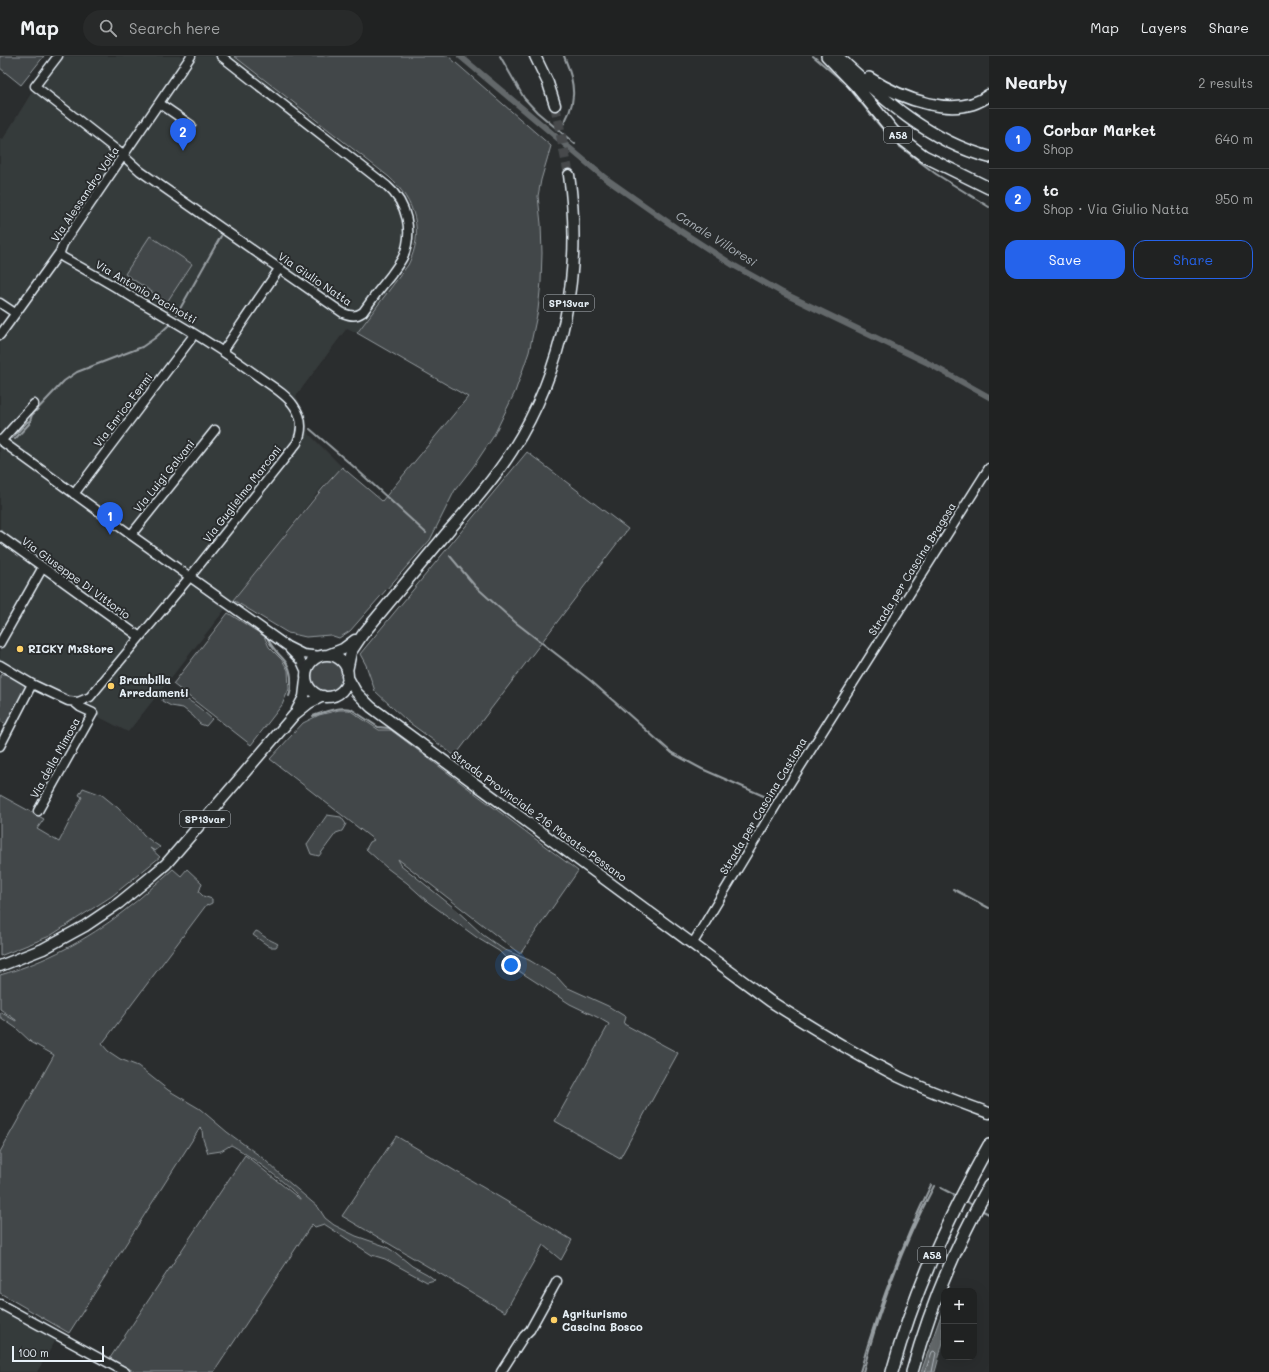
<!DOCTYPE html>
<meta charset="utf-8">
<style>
body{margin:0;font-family:Mali,sans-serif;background:#282a2a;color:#f1f3f6}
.controls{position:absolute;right:12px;bottom:12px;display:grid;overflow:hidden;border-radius:8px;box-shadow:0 4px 16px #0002}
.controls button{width:36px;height:36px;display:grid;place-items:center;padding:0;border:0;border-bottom:1px solid #3d3f40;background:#202222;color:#f1f3f6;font:20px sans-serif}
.scale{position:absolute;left:12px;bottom:10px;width:92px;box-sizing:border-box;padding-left:4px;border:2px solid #e8f1f8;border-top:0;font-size:11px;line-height:14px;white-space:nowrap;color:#e8f1f8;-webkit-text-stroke:3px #2a2d2e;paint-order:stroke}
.you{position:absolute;left:511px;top:909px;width:14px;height:14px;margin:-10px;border:3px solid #fff;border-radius:50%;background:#1a73e8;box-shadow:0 0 0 6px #1a73e833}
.badge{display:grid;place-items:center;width:26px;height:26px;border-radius:50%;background:#2563eb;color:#fff;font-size:13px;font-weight:700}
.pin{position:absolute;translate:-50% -33px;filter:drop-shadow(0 1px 2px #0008)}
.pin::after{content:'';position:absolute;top:21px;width:14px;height:12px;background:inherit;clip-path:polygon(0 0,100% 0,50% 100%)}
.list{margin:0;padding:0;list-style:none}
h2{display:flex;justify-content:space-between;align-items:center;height:52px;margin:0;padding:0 16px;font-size:17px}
h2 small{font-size:13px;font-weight:400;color:#a2a4a5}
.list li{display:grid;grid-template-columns:26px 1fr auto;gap:12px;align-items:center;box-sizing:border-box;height:60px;padding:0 16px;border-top:1px solid #3d3f40}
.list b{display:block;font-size:15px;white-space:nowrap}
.list p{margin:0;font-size:13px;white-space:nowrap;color:#a2a4a5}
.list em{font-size:13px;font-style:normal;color:#a2a4a5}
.actions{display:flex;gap:8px;padding:12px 16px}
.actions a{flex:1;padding:9px 0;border:1px solid #2563eb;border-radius:12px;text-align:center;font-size:14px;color:#2563eb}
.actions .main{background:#2563eb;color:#fff}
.icon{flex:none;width:22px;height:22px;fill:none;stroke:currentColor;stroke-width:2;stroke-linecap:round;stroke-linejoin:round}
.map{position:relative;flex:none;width:989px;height:1316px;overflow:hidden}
header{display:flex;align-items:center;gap:24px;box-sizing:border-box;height:56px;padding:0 20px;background:#202222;border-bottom:1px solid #3d3f40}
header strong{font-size:19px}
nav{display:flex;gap:22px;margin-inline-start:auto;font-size:14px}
.search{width:280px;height:36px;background:#282a2a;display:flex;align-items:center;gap:10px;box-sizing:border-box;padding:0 14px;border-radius:22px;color:#a2a4a5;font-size:15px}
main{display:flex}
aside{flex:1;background:#202222}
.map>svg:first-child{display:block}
</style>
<header>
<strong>Map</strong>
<div class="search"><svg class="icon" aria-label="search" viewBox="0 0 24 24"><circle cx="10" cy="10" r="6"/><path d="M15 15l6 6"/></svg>Search here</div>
<nav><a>Map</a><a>Layers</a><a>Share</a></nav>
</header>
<main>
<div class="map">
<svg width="989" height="1316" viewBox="0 0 989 1316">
<rect width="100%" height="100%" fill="#2a2d2e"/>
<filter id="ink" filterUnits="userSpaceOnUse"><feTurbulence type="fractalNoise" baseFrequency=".025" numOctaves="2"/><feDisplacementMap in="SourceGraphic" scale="8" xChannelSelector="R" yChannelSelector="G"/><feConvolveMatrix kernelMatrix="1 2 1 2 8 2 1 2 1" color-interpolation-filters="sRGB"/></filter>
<g filter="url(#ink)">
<path fill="#363a3b" d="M59,0h175l161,129 8,9 6,11 5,18v20l-7,21 -50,69 -10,-5 -51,68 10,18 2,19 34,34 -20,20 -194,245 -95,-49 -33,-20v-324l20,-28 -20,-13v-160l3,1 29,-47z
M0,1241l12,9 48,27 -23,39h-37z"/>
<path fill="#424648" stroke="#959ca0" d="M0,0h44l-23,29 -21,-17z
M234,0h214l103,90 -10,34 -3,16 3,28 1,29 -1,29 -3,28 -9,42 -14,40 -22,45 -20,30 -18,23 -25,50 -80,91 -11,7 -9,-3 -24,2 -18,-4 -55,-33 90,-112 19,-21 40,34 86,-104 -111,-64 51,-68c17,-33 7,-64 -19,-88z
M150,180l42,28 -25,38 -42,-28z
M527,396l101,77 -173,227 -48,-35 -32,-30 -9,-26 -6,-11z
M228,557l36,23 5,11 13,13 6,10 1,19 -7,16 -31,40 -78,-61z
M310 620a17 17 0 1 1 34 0a17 17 0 1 1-34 0Z
M3,618l6,1 17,9 1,5 -19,36 -8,-4v-46z
M168,636c6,4 12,4 18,7 10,5 18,13 26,20l-6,7 -6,-2 -7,-8 -10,-8 -12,-2 -9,-5 1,-4z
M339,654h10l30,20h12l187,141 -58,83 -122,-95 3,6 52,42 30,28 20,14 26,11 28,17 9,10 42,19 18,11 -2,7 54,29 -58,105 -65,-37 54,-97 -12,-7 -27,-13 -51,-33 -20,-20 -20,-12 -51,-37 -21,-19 -20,-15 -21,-19 4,-7 4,-2 -104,-81 33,-36 16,-8z
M83,732l19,7 16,13 13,14c6,2 8,7 12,12 5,5 11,9 17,13l-5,4 -5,-3 10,9 -48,39 -62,40 -50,20v-161l44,24 -7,10 22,13 23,-45 -3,-2z
M327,759l14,2 5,7 -4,7 -6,2 -17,23 -8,-2 -4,-10z
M173,813l8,7 6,-7 15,14 -3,9 4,4 9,3v4l-4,2 -1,-1 -105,140 6,7 12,8 18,7 30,24 32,19 27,23 37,27 21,20 33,28 7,11 9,7 22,11 29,10 11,7 16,13 15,8 8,6 -8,2 -42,-23 -13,-4 -48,-31 -9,3 -3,-3 -98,148h-79l-25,-14 135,-203 56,45c-6,-11 -57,-49 -70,-55l-10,6 -13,2 -5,-14 -1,-9 -2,-2 -131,205 -69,-40v-141l54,-97 -23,-13 -15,-14 -16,-11v-5l16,9v-1l-16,-11v-34c45,-13 87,-35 124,-64 17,-13 33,-28 49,-42z
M256,875c4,1 5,4 9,6 4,3 8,4 13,7l-2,3h-6l-17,-12z
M396,1080l176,104 -11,20 -18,-15 -38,67 -163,-96z"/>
<path fill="#63686b" stroke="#989fa3" d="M942,1256l1,30 -8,30h-14z"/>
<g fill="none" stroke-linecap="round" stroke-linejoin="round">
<path stroke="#b3bac0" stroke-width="1" d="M925,1316l7,-20 2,-1 2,2 -4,19"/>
<path stroke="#989fa3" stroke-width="2" d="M500,0l24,42 13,14 38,32
M813,0l33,28 34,42 19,20 37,28 53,33
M559,75c19,-27 17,-46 5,-75
M177,258l44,-78
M310,373l44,38 72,66
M12,382l15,-16 3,-1 2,-6 32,-34 13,-9 65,-25 13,-9 15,-14
M15,383l15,-16v-2
M450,500l25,30 40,36 76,59 81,72 30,16 64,28
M268,583c7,17 21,18 23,38 0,7 1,12 -2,19
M313,660c12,-4 26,-10 38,-7l27,18 11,1 44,32
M953,833l36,19
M941,1132l17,9
M964,1144l10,6
M981,1154l8,4
M860,1316c18,-65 42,-127 71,-187
M863,1316c16,-64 40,-127 71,-186"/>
<path stroke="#63686b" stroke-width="6" d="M460,0l145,122 74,52 54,35 50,28 143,69 63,35"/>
<path stroke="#464a4c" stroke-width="10" stroke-dasharray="10 5" stroke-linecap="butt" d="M555,49l14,70"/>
<g stroke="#e8f1f8" stroke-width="11">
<path id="minor" d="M58,0l-23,30 84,66 21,19 203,142c8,3 13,4 20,-1 9,-13 18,-25 28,-37 4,-6 9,-12 12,-18 11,-25 4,-54 -16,-71l-166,-130
M159,47l32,22
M0,247l15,10
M0,279l60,-83 3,-8 128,-188
M223,295l56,-82
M0,384l131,95 156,111 16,8 18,2
M1,385l33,-37
M74,438l117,-155
M131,479l84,-105
M0,480l140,101
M0,587l43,-76
M290,594l11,11 5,11
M0,609l32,19 36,17 10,1 12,-5 99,-119 108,-135c6,-13 5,-26 -3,-37 -8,-12 -24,-21 -35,-29 -39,-29 -81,-54 -124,-78 -23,-14 -47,-28 -71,-41l-3,-2 -1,-4
M0,690l32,-62
M38,755l55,-98 -13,-6 -6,-5
M693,887l85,-141 211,-334
M0,1248l125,68
M501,1316l23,-36 6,-6 27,-49"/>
</g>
<g stroke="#e8f1f8" stroke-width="13">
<path id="major" d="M535,0l13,27 7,22
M328,599l15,-6 12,-9
M306 620a21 21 0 1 1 42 0a21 21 0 1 1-42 0Z
M347,615l4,-19 12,-18c29,-35 58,-70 87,-105 22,-25 44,-50 62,-78 52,-82 71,-180 57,-276
M347,620l9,16 15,15 399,294c42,27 85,53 129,76 29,14 60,25 90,36
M297,654l7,-13 2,-17
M0,910l43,-17 42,-23 34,-23 27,-22 20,-17 26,-30 102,-119 15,-12 14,-7"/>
</g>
<g stroke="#e8f1f8" stroke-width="14">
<path id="highway" d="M827,0l30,31 36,44 10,9 21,16 65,32
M838,1c45,42 90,84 151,100
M869,22c31,20 87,43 120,17
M892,1316c23,-83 55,-152 97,-227
M912,1316c18,-65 44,-127 77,-186"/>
</g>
<use href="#minor" stroke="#2a2d2e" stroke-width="8"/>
<use href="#major" stroke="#2a2d2e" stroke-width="10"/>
<use href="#highway" stroke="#2a2d2e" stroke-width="11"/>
</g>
</g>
<g fill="#ffd166" stroke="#2a2d2e" stroke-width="1.5">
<circle cx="20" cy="593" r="4"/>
<circle cx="111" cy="630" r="4"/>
<circle cx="554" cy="1264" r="4"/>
</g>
<g text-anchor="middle" stroke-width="4" stroke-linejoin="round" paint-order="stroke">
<g fill="#2a2d2e" stroke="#afb6bb" stroke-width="1">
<rect x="884" y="71" width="28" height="16" rx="3"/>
<rect x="544" y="239" width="50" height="16" rx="3"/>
<rect x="180" y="755" width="50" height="16" rx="3"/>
<rect x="918" y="1191" width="28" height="16" rx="3"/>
</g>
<g font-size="10" font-weight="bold" fill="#e8f1f8">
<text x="898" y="83">A58</text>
<text x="569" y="251">SP13var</text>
<text x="205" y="767">SP13var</text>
<text x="932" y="1203">A58</text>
</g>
<g font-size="11" fill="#e8f1f8" stroke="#2a2d2e">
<text transform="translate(85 138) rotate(-56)" y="4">Via Alessandro Volta</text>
<text transform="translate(315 223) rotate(34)" y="4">Via Giulio Natta</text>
<text transform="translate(146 236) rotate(30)" y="4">Via Antonio Pacinotti</text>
<text transform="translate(123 354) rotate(-53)" y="4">Via Enrico Fermi</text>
<text transform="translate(164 420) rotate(-51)" y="4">Via Luigi Galvani</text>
<text transform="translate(242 438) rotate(-52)" y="4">Via Guglielmo Marconi</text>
<text transform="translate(912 513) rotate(-58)" y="4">Strada per Cascina Bragosa</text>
<text transform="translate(76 522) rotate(36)" y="4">Via Giuseppe Di Vittorio</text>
<text transform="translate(55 702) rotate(-61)" y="4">Via della Mimosa</text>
<text transform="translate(763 750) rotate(-59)" y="4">Strada per Cascina Castiona</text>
<text transform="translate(539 760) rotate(36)" y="4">Strada Provinciale 216 Masate-Pessano</text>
</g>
<g font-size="11" font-weight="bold" fill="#e8f1f8" stroke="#2a2d2e" text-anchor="start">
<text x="28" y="597">RICKY MxStore</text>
<text x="119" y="628">Brambilla<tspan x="119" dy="13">Arredamenti</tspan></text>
<text x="562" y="1262">Agriturismo<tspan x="562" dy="13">Cascina Bosco</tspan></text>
</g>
<g font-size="12" font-style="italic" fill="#acb3b9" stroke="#2a2d2e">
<text transform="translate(716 183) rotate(32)" y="4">Canale Villoresi</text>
</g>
</g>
</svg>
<div class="controls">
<button>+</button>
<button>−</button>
</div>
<div class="scale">100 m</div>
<div class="you"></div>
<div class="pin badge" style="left:110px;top:479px">1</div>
<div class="pin badge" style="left:183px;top:95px">2</div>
</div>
<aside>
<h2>Nearby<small>2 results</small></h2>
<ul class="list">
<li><span class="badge">1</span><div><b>Corbar Market</b><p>Shop</p></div><em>640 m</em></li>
<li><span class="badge">2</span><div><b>tc</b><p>Shop · Via Giulio Natta</p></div><em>950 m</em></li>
</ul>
<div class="actions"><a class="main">Save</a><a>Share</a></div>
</aside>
</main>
